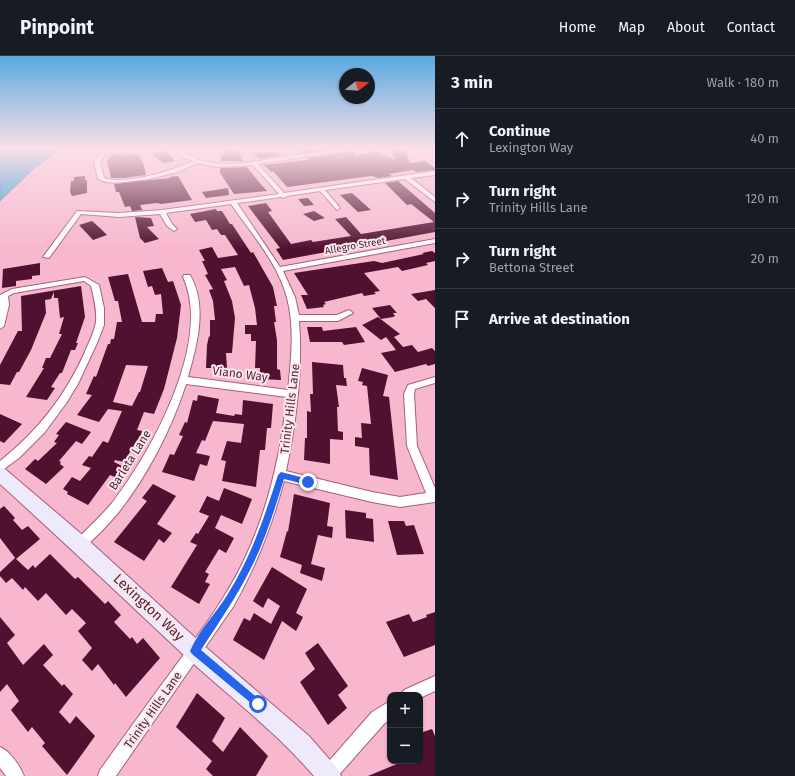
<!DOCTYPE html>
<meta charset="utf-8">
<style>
body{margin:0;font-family:"Fira Sans",sans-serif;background:#242831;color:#f1f3f6}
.controls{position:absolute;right:12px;bottom:12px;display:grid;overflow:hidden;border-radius:8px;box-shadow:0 1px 3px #0004}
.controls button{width:36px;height:36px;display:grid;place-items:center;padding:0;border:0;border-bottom:1px solid #363941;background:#171b24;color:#f1f3f6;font:20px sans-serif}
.compass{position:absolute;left:339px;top:12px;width:36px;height:36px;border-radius:50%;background:#171b24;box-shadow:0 1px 3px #0004;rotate:73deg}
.stop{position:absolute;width:12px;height:12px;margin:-9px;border:3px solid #2563eb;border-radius:50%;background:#fff}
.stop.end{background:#2563eb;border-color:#fff;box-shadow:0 1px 4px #0008}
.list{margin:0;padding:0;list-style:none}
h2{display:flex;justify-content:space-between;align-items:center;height:52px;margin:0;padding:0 16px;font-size:17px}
h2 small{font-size:13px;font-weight:400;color:#9ea1a6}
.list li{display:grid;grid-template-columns:26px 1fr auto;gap:12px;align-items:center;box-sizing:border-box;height:60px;padding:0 16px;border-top:1px solid #363941}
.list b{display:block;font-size:15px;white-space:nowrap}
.list p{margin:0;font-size:13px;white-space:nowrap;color:#9ea1a6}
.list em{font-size:13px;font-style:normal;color:#9ea1a6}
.icon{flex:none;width:22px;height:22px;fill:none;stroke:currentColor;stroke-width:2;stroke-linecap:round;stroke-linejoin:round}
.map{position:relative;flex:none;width:435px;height:720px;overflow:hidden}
header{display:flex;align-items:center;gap:24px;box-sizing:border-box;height:56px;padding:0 20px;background:#171b24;border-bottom:1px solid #363941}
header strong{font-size:19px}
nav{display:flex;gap:22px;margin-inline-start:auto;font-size:14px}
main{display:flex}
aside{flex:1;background:#171b24}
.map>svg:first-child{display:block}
</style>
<header>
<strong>Pinpoint</strong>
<nav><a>Home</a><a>Map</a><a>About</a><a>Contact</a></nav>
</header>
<main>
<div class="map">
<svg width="435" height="720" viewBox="0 0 435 720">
<rect width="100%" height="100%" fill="#f7b7ce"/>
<path fill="#229ad2" stroke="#2e78a3" d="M0,92h63l-30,21 -33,32z"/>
<path fill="#50102f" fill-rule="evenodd" d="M223,92h12l8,11h-2l2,2h-22v-6h5z
M297,92h51l-46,5z
M392,92h13l5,15 15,-2 10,7v2l-19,2 -3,-2 -24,4 3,2 -13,2 -8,-2 -84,11 -14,-16 -2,1 -7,-7 43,-5 2,-1 -1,-1 47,-7v5l18,-5 6,1 16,8z
M166,95l9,10 -12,2 -12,-10z
M275,95l6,5 -22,3 -6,-6z
M112,98l27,1 5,10 2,10 -22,3h-13l-4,-17z
M247,111l11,14 9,10 -33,3 -14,-21v-5z
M85,120v4h2v13l-15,3 -2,-4 1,-11h3v-4z
M178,120l14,24 -31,4 -4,-1 -17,2 2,5 -10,1 -2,-5 -5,1 -6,-15h-3l-2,-8 56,-6v-1z
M398,125l37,32v19l-152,28 -7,-11 4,-1 -32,-42 18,-3 6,8 -4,1 23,32 20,-4 2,2 38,-6 -16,-17 11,-2 15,17 73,-12 -23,-18 -4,1 -22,-22z
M228,132l1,7 -23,3 -4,-6z
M352,137l19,17 -13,2 -18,-17z
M308,142l6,7 -10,1 -6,-7z
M216,153l1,2h5l8,13h2l19,29 2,-1 20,35 4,19h-3l2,16h-2l3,18v29l3,1 1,10 -21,-1v-11h-5l1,-27h-5v-7h-6v-9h12l-2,-17 -6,-23 -5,1 -9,-19 -14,2 6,11 -3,1 8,20 3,17 -3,35h-6l1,15h-21l1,-23 2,-9 1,1v-17h5l-2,-19 -4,-11 4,-1 -8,-14 3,-1 -6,-13h3l-6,-11 13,-3 6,11 20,-3 -13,-20h-4l-4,-6 -5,1 -6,-10 -11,2 -5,-8z
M314,155l11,7 -11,3 -11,-7z
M135,161l16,1 3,8 -7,1 12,12 -14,4 -5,-5z
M92,165l9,8 6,6 -14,5 -14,-15z
M432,195l3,2v8l-9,2 2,2 -26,6 -4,-4 -34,6 16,18 -6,1 2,2 -12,2 -2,-3 -38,9 2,2 -3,1 1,2 -17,2 -6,-14h7l-14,-22 80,-12 8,2 42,-9 -2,-1z
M40,207v12l-8,1v3l-16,2v5l-14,2 1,-19z
M162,212l6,14 5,-1 8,24 -4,33 -13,51 -10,25 -10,-2 -7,18 5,1 -3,9h-2l-13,22 -9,-2 -1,2 8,4 -7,11 -5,-2 -22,30 -21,-11 1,-2 -5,-3 9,-12 8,4 11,-13 -9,-3 7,-9 3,1 11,-16 5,2 14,-32 -14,-2 -9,13 -22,-7 15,-20 -6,-1 8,-18 2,1 12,-33h2l1,-5h3l3,-17h5l-4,-21h-3l-7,-24 20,-3 14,48h13l1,-8h7l-2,-20 -6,1 -3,-9 -4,1 -5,-16zM126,309l22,1 -8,26h-1l-7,14 -19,-4z
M81,230l4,31 -9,26h2l-3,7h-4l-9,23h-2l-9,14 4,1 -8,12 -21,-3 18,-29h-2l4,-10h4l12,-24h-3l5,-17 -4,1 -2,-20h-4v-6l-3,7 -6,1 1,13 -15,37 -12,22h-2l-7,13 -10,-1v-19l18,-34h4l-1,-35z
M435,234v18l-9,-9 -8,2 -7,-7z
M390,249l7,8h-4l2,3 -2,1 -12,2 -9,-11z
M378,261l22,17 -6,3 9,10 9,-2 6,7 14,-4 3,3v13l-7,2 -2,-2 -31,8 -14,-19 15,-3 -10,-13 -5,3 -19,-15z
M307,271h15l1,4 33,-4 9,15 -21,3 -2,-3h-32z
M312,306l31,3 1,13h2l1,8 -11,-1 3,22h-2l1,24 5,1v8l-13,-1v25l-26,-4 1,-22h2v-27l4,1 -1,-18h3z
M362,312l26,7 -5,21 6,1 9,83 -28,-5 -1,-27 -14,-2v-9l7,1 -1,-15 10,1 -4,-38 -5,-1 1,-3 -5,-1z
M198,339l21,4 -3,14 18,3 1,-2 7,1 1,-15 30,4 -2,24h-4l-2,22h-5l-4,37 -34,-6 4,-20 -5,-1 6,-19 14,2 3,-19 -31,-3 -8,20 -3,-1 -6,13 14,3 -3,10 -7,-2 -6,17 -32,-9 8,-18 4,1 9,-19 -4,-1 6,-13 2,1 6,-23 4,1z
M0,358l22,10 -18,19 -4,-2z
M66,366l25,10 -9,12 -6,-3 -17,20 2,1 -1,2 4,3 -18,17 -21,-15 10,-10 3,2 19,-18 -3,-1 5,-7 -3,-1z
M153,428l23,12 -19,28 15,9 -8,10 -5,-4 -15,22 -30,-19 33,-41 -5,-3z
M224,432l28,11 -10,25 -21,-9 -6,13 19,10 -8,15 -7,-4 -14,23 4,2 -4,8 5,2 -11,20 -28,-17 26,-42 -7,-3 6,-9 2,1 11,-18 -10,-4 8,-16 12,5z
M294,438l36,9 -3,23 6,1 -1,11 -14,-3 -7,29 14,4 -3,13 -22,-8 2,-8 -22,-8 7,-26 1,1z
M4,450l11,12 -2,2 9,10 6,-4 12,13 -24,20 -16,-21v-29z
M345,454l21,3v5l7,1 1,23 -28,-4z
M388,465h16l2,5 8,-1 10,29 -27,1z
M50,498l25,25 3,-2 27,27 3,-3 13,14 -7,7 16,17 2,-2 5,7 6,-6 17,20 -34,39 -11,-14 -1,2 -16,-21 -6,7 -10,-11 10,-12 -14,-17 8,-8 -14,-14 -6,6 -20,-22 -8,8 -13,-14 -2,3 -11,-12 -6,5 -6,-7v-4l15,-14 13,12 5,-5 2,3z
M272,511l35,22 -11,24 7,4 -7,14 -14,-10 -18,39 -31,-20 11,-22 6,3 4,-8 17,11 9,-18 -12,-8 -5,10 -10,-7z
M435,556v33l-31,12 -18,-35 23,-8 4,8 14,-5 -1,-2z
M0,561l15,18 -8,8 16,22 21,-21 9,11 -10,10 19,21 2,-2 9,10 -14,18 11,12 6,-8 19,20 -28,39 -25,-29 3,-3 -13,-16 -4,5 -17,-22 8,-9 -12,-17 -7,8z
M318,587l30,43 -10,9 9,13 -19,17 -28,-43 15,-13 -10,-16z
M197,637l28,25 -13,23 11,11 17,-25 28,29 -12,20h-43l-7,-7 6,-8 -36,-34z
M432,673l3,7v40h-67l36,-15h16v-28z"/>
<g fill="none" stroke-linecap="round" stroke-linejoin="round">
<g stroke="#a75f7c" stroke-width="2">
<path id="street" d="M162,92l-53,5 -5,3 -4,6 4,16c22,7 68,-7 89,-17l-8,-3 -13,-10c10,0 20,10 31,13 28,7 59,-1 87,-5l-8,-8h5l8,7 69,-7 -106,16 26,29 151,-22v4l-24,3 24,19v5l-30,-23 -80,11 15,18 -3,2 -17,-19 -33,5 -3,2 -3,-1 -44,6 43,64 155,-28v4l-152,28 12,26 4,18h38l12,-5 4,3 -15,8h-39c4,49 -3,102 -13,150l86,21 28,5 26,-4 -19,-47 -3,-52 4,-9 27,-8v6l-20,6 -1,5 3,52 18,42v14l-35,5 -28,-5 -88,-21c-12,44 -28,86 -51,126l-117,169h-18l2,-6c24,-33 47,-66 71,-98 27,-37 55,-73 74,-114 24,-51 36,-106 42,-161l-101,-13c-14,44 -39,93 -68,129 -10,12 -22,24 -34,35l-4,2 -4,-2 -2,-4 2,-4c12,-12 25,-24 36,-37 39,-50 101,-162 71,-226l1,-2h6c18,31 7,70 -2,102l100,13c3,-30 7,-62 -1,-92 -9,-35 -36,-65 -56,-94l-65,9 6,11 5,5 -3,2 -7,-5 -7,-12 -41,3 -38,-3 -32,44 -6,-1 34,-46 42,2 43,-3 117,-16 -26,-29 -35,2 -20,-4 -20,9 -29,7 -34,4 -9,-1 -8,-3 -4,-17c13,-21 47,-14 68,-14z
M85,221l14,8 5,23v17l-7,18 -19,41 -11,18 -22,30 -26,26 -19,14v-11c37,-29 65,-65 84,-107 4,-10 10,-21 12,-32 1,-12 -2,-24 -5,-36l-7,-5 -70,12 -6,3 1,9 -5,21 -4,3v-34l12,-6z
M435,620v15l-15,7v-3h-19l3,-5z
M390,645v18l-6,5 -46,52h-18l2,-7 50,-57z
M0,691c10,4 20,19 24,29h-18l-6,-8z"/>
</g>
<g stroke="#a75f7c" stroke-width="2">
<path id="secondary" d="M0,411l5,2 81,69 116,106 107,92 28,32 4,8h-27c-38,-44 -84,-79 -127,-118 -62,-58 -124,-117 -187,-174z"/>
</g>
<use href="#street" fill="#fff" fill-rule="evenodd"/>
<use href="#secondary" fill="#eeeafb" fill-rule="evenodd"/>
</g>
<linearGradient id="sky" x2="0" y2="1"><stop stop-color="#59aadf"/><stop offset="0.48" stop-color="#fbdfe9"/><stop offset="1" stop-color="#fbdfe9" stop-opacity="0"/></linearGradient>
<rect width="435" height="193" fill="url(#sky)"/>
<path fill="#2563eb" d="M281,416l27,7 4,3 -4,3 -24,-6c-9,29 -18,59 -32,87 -14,29 -33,56 -51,84l60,51 2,3 -2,4 -3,1 -66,-55 -2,-3c9,-21 28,-40 39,-59 23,-37 36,-77 49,-117z"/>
<g text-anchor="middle" stroke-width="4" stroke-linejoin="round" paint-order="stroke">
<g font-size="10" fill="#492936" stroke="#fee5ed">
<text transform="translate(355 189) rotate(-10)" y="4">Allegro Street</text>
</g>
<g font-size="12" fill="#492936" stroke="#fee5ed">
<text transform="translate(240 318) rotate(7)" y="4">Viano Way</text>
<text transform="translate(290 353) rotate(-83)" y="4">Trinity Hills Lane</text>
<text transform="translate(130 404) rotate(-58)" y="4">Barleta Lane</text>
<text transform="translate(153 654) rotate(-55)" y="4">Trinity Hills Lane</text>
</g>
<g font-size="14" fill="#492936" stroke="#fee5ed">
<text transform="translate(149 551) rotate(43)" y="5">Lexington Way</text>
</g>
</g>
</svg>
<div class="controls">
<button>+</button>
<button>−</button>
</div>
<svg class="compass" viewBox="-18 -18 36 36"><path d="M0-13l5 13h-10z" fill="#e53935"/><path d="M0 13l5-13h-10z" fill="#9ea1a6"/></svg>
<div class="stop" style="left:258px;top:648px"></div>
<div class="stop end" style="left:308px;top:426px"></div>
</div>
<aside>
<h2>3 min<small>Walk · 180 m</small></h2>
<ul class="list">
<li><svg class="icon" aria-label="ahead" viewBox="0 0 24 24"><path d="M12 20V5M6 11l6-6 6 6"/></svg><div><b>Continue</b><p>Lexington Way</p></div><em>40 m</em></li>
<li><svg class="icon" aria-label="right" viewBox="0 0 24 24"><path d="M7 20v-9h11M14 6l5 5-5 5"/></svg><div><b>Turn right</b><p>Trinity Hills Lane</p></div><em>120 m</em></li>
<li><svg class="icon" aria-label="right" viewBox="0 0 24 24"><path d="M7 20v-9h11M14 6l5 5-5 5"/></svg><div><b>Turn right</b><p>Bettona Street</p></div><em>20 m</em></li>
<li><svg class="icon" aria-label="arrive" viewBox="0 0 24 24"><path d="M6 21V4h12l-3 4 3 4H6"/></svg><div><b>Arrive at destination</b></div></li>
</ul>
</aside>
</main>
